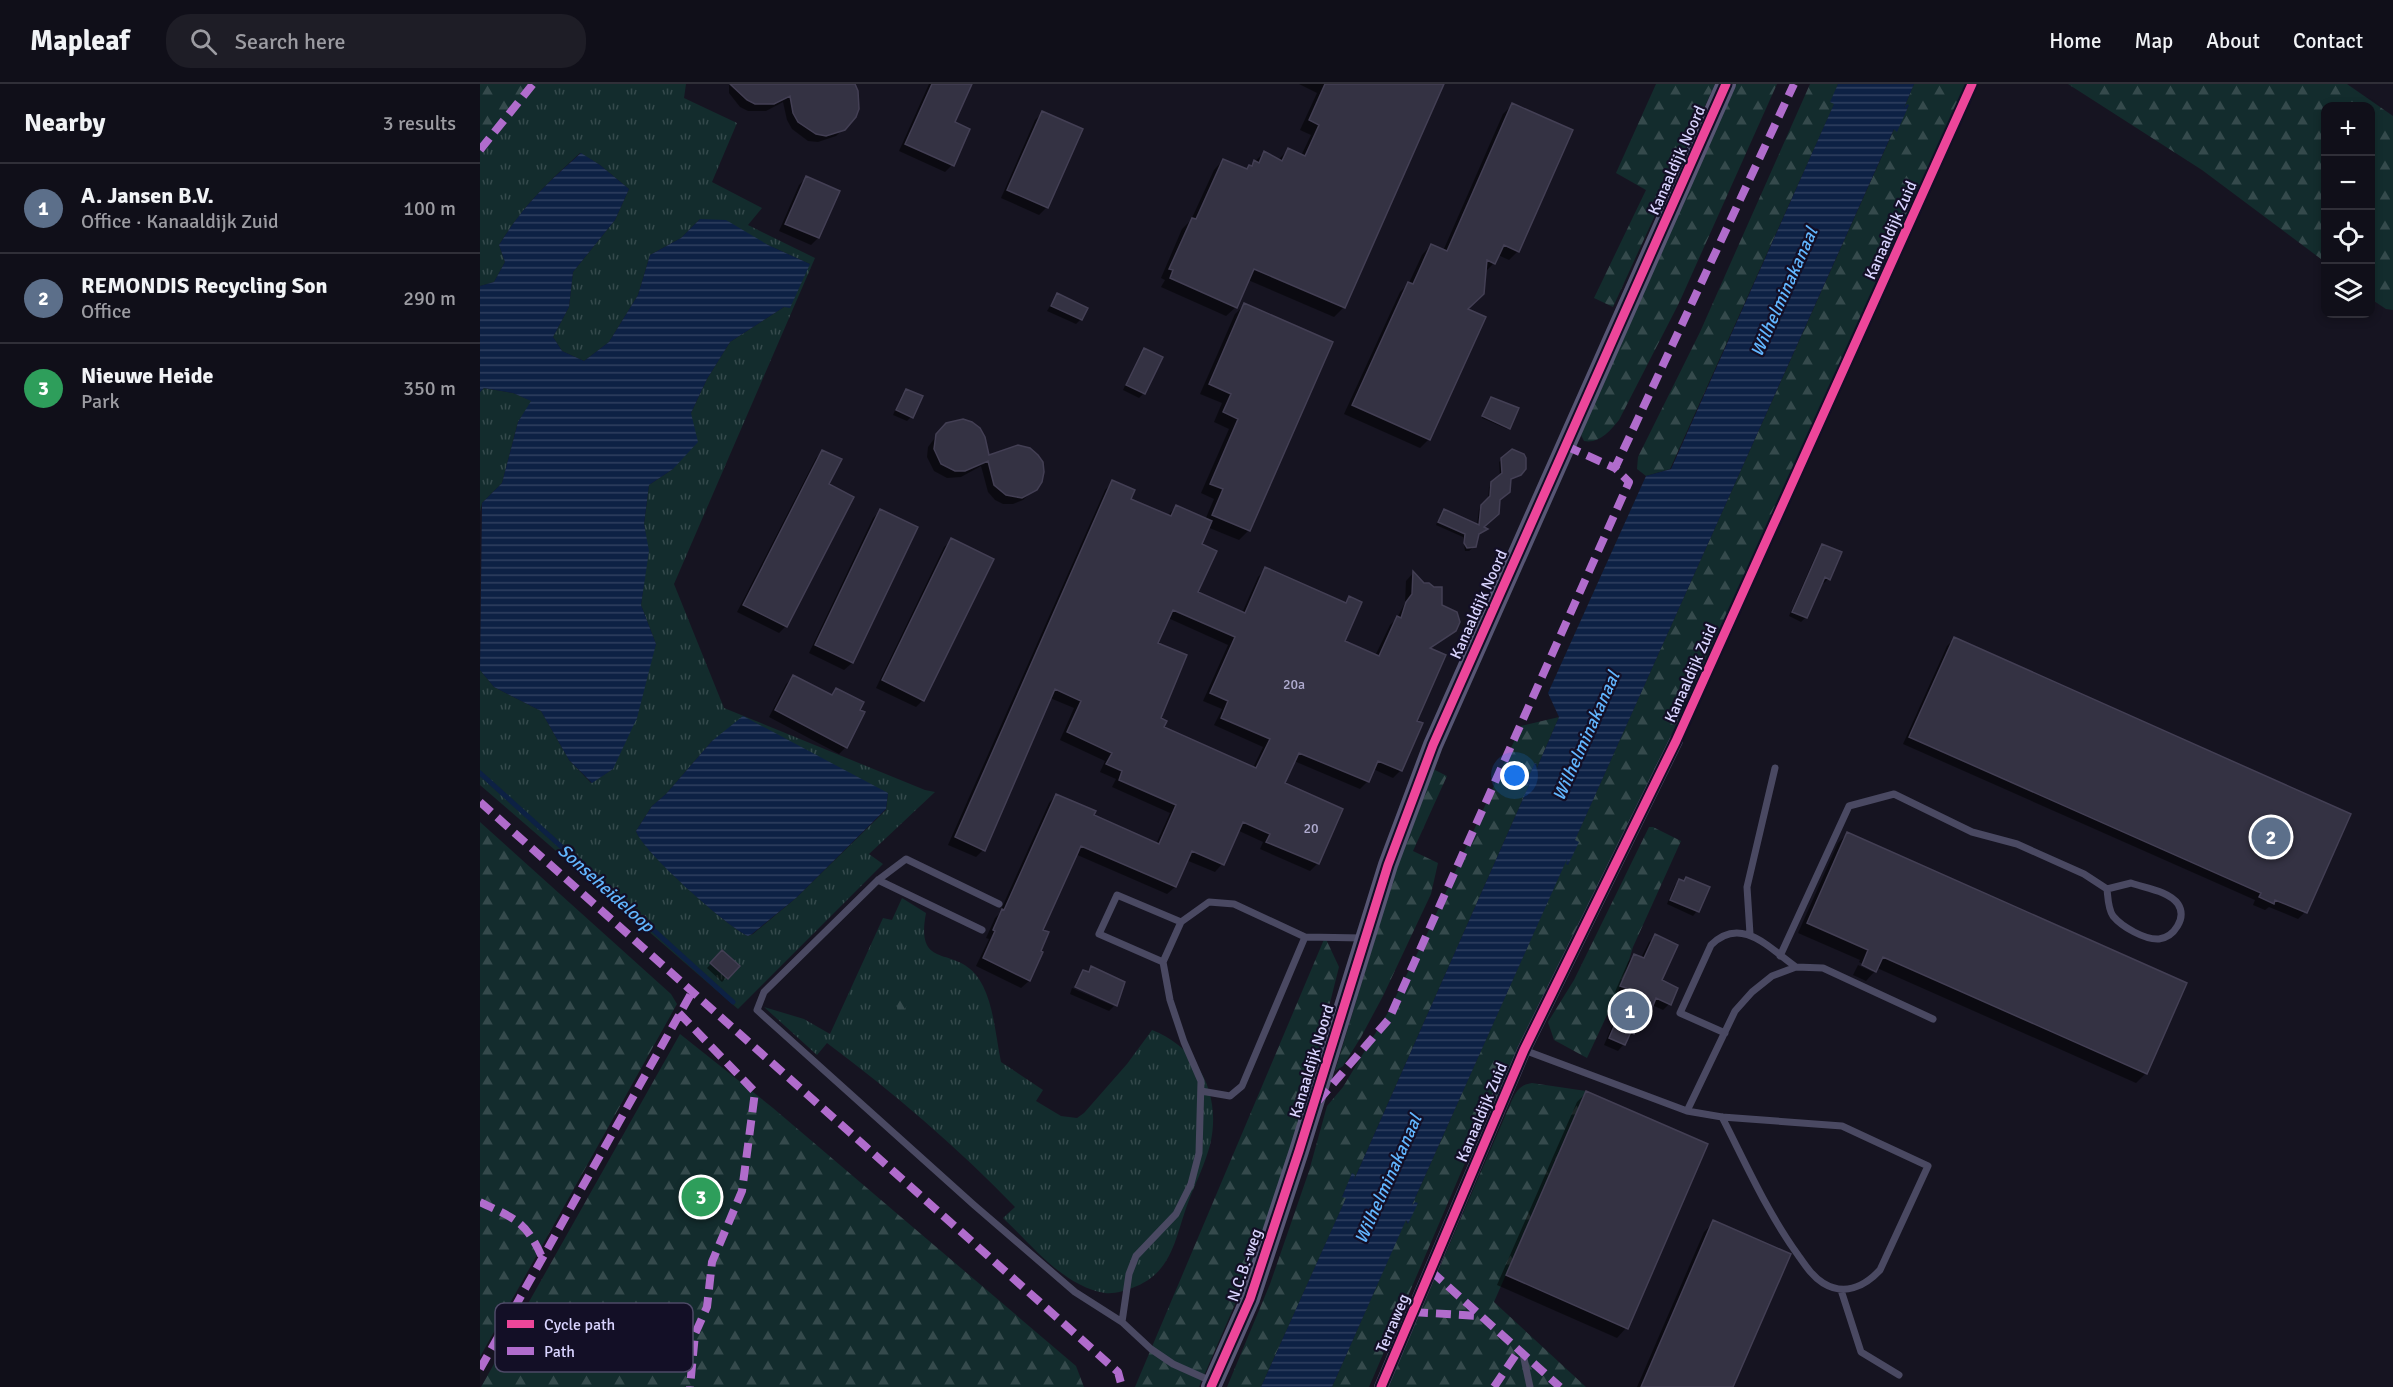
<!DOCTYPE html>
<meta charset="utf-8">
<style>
body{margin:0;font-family:Signika,sans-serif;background:#1e1d26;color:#f1f3f6}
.controls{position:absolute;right:18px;top:18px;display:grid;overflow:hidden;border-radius:12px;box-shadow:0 3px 9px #0003}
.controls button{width:54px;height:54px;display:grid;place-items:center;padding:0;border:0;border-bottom:2px solid #302f38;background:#100f19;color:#f1f3f6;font:30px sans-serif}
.you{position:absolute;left:1035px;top:692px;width:21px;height:21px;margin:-15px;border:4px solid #fff;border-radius:50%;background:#1a73e8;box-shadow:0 0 0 9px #1a73e833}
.badge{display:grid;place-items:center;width:39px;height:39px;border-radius:50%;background:#9591b1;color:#fff;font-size:20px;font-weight:700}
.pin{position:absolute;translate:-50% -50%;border:3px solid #fff;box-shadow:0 2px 6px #0006}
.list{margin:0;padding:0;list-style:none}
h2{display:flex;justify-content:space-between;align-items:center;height:78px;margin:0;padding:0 24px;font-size:26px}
h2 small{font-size:20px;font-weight:400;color:#9c9ca2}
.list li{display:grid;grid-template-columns:39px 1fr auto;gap:18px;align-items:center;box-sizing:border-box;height:90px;padding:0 24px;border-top:2px solid #302f38}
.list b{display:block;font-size:22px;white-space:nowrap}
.list p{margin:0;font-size:20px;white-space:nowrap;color:#9c9ca2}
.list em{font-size:20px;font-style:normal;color:#9c9ca2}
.icon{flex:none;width:33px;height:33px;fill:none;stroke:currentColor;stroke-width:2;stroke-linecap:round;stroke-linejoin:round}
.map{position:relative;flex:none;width:1913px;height:1303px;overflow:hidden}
header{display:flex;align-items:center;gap:36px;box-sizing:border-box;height:84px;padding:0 30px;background:#100f19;border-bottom:2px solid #302f38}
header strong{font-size:28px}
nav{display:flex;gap:33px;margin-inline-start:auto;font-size:21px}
.search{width:420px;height:54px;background:#1e1d26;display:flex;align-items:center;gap:15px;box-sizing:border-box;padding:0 21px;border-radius:24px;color:#9c9ca2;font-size:22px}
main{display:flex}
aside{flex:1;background:#100f19}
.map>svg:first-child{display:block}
</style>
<header>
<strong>Mapleaf</strong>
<div class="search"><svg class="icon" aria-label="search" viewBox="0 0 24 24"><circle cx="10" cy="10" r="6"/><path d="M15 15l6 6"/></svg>Search here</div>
<nav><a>Home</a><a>Map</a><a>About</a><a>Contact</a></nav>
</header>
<main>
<aside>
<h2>Nearby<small>3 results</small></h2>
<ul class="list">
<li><span class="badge" style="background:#5c6f8a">1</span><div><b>A. Jansen B.V.</b><p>Office · Kanaaldijk Zuid</p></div><em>100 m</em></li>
<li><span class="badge" style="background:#5c6f8a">2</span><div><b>REMONDIS Recycling Son</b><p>Office</p></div><em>290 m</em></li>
<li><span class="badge" style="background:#2e9e5b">3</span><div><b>Nieuwe Heide</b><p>Park</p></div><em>350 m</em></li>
</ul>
</aside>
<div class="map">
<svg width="1913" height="1303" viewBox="0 0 1913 1303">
<defs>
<pattern id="grass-tufts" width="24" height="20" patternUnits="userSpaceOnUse" patternTransform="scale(1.5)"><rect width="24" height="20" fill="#132c2d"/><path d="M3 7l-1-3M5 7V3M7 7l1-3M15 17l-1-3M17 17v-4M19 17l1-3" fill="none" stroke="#354a4c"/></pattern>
<pattern id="forest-firs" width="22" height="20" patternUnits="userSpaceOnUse" patternTransform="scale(1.5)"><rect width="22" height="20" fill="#132c2d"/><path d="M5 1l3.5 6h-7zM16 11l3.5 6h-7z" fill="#354a4c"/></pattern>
<pattern id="water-rules" width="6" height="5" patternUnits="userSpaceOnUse" patternTransform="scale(1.5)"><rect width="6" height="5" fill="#0d2144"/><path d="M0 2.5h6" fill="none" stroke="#304060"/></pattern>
</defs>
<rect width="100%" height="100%" fill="#161421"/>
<path fill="url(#grass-tufts)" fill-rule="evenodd" d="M0,0h206l-2,14 53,25 -25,59 50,26 -14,17 67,33 -141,326 50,124 201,82 10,2 -66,62 14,10 -145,145 -258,-224v-115l14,17 47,24 28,49 22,23 22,-14 43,-125 -15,-39 7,-54 -4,-27 5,-39 24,-16 18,-56 16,-34 23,-37 54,-35 26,-43 -42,-19 -68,-26 -19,19 -31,17 -12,40 -29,47 -25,19 -22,-10 -9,-14 16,-30 4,-35 42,-52 14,-31 -29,-24 -20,-12c-34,31 -56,52 -81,92l6,17 -11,20 -14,4zM232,657l176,52 -2,17 -90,88 -43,36 -5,2c-21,-9 -106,-86 -112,-105l16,-25 14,-12z
M4,304l29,5 19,8 -14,21 -16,61 -20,20 -2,9v-120z
M422,814l24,15c-12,63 35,27 57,73 11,22 13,52 18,76l42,28 -7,11 25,15 16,2 7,-5 43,-49 25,-34c47,18 70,66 58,115 -5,19 -14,37 -21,55 -14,36 -15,73 -57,88 -7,3 -18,6 -27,5 -42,-7 -72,-47 -102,-75l12,-11c-58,-60 -121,-114 -188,-164l-10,12 -53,-48 40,12 26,15 53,-116 9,2z"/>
<path fill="url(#forest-firs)" d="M0,0h48l-48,59z
M1176,0h59l-102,223 -19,-9 52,-108 -30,-17z
M1255,0h42l-98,219 -60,117c-9,11 -20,24 -35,21l-5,-10z
M1330,0h28l-7,18 5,-2 -166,369 -24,7 -9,-7 1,-12 62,-125z
M1434,0h52l-246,559 -223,455 -14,23 -114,266h-37l74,-168 1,5 10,-21 -5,2 155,-347 1,7 5,-21 323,-719v7l13,-27 -5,3z
M1588,0h279l46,32v194l-7,-1 -15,-10 -1,-193h-44l-1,156 -123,-92z
M1079,633l-23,53 -1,-7 -10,22 5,-2 -176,397 -2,-6 -10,23 6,-3 -87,193h-34l43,-103 39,-113 18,-65 16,-19 44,-73 40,-80 94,-208z
M953,685l14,7 -34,75 25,12 -7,31 -48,102 -22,41 -18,29 -8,5 66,-218z
M0,738l191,172 6,10 -197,353z
M1169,743h4l28,14 -48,106 -11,36 -35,75 -33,-18 -6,-18 26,-42z
M845,853l14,30 -41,163 -33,105 -66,152h-64z
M413,905l14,14v3l-8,10z
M200,950l93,74 303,258 8,21h-603z
M1052,999l54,8 -92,211 92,85h-198l124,-287c5,-10 8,-15 20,-17z"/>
<path fill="url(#water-rules)" d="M1358,0h76l-10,24 3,-4 2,1 -12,27 -3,-3 -319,711 4,2 -11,23 -2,-1 1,-5 -155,346 3,-3 3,1 -10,21 -2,-4 -74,167h-71l85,-189 -4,-1 10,-24 3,2 -1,5 176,-397 -3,3 -2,-1 10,-22 2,1 -1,6 23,-53 -11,-24 98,-217 25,-7 163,-365 -4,-2z
M101,69l19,12 29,24 -14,31 -42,52 -4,35 -16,30 9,14 22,10 25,-19 29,-47 12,-40 31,-17 19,-19 26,1 42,25 42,19 -20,44 -6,-1 -54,35 -23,37 -16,34 7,29 -25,27 -24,16 -5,39 5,27 -8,54 15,39 -19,74 -24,51 -21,14 -23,-23 -28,-49 -47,-24 -14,-17 2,-167 20,-20 16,-61 13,-21 -18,-8 -29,-5 -4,4v-106l14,-4 11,-20 -6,-17c24,-39 48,-62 82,-92z
M263,632l145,77 -2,16 -90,89 -44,36 -4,2c-21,-9 -106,-85 -112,-105l16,-25 14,-12 46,-53z"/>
<path fill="#0007" fill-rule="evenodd" d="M249,0h123l-9,45 -7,7 -18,6 -10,-1 -16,-12 -5,-9 -4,-18 -17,9h-18l-8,-4 -11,-14z
M449,0h33l-9,39 -1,42 -7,7 -46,-21z
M819,0h143l-99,224 -9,9 -86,-37 -12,27 -10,9 -65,-29 4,-7 -4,-2 21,-49 9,-9 23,-50 9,-10 22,10 19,-17 14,7 10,-10 13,6 10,-21 -11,-5 17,-37z
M1032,21l6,146 -9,9 -11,-5 -4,8 -10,10 -18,36 -37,130 -9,9 -76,-34 56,-122 9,-9 13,-28 9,-10 12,6 60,-137z
M562,29l39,16 -35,79 -7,7 -38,-17 34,-78z
M326,94l32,14 -20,46 -7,7 -32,-14 20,-46z
M577,211l24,24 -5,5 -29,-13z
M764,221l87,37 -83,189 -9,9 -32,-13 -7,18 -4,48 46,20 16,-36 8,-8 78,34 5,-5 -6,44 32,14 15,-31 7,-7 8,-15 1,-22 7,-8 27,33 15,24 -26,19 -14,73 -14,48 -8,8 -20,-9 -5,12 -8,8 -66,-28 -11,23 58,26 -24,54 -7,7 -50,-22 3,-7 -26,-12 -15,34 -7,8 -29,-12 -11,27 -8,7 -92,-40 -34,77 -2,20 2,2 -12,28 -8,7 -45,-22 13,-27 -3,-1 9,-20 4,-4 50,-111 7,-8 36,21 64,28 14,-31 -58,-26 4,-8 -16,-7 5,-11 -45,-21 14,-32 -24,-10 -67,152 -7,7 -28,-12 157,-355 8,-8 16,18 38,16 9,-9 29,13 9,-21 -13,-6 28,-64 -15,-7 8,-19 -22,-9 35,-80zM688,534l60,27 -25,56 19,8 -8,16 49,22 -10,21 -91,-40 -3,-9 -3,-75z
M664,266v43l-5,5 -16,-8 17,-36z
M427,307l4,26 -4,4 -14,-6 9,-20z
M1010,316l19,28 -2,1 -25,-11z
M463,343l45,30 51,28 -16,15 -10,4h-10l-8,-4 -7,-8 -7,-26 -20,11 -14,1 -13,-7 -7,-14 1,-10z
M343,367l4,34 25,13 -66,128 -7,7 -42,-21 79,-154z
M1032,367l13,17 -8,9 -8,3 -31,55 -1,9 -8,7h-4l-2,-14 -27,-12 5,-12 3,-2 33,14 2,-16 9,-9 1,-13 11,-10 -1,-15z
M400,427l36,17 -64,135 -8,7 -35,-17 64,-135z
M472,456l-29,160 -7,7 -40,-19 68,-141z
M1343,462l5,33 -4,4 -3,-1 -15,35 -5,5 -12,-6 29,-66z
M1474,555l351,273 -7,7 -29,-12 -4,3 -12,-5 2,-5 -352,-156 44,-98z
M313,593l37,19 6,-6 10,57 -7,7 -70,-37 17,-33z
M1368,749l298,240 -10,10 -259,-115 -2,3 -9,10 -13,-6 5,-10 15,7v-3l-14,-7 1,-2 -62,-27 40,-90z
M1200,797l17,30 -4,5 -26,-12 8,-19z
M1175,852l5,45 9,23 -6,6 -11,-5 -7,15 -6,6 -3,-1 -3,8 -15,18 -14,-6 12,-28 -4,-2 9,-20 -6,-3 13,-30 6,-7 7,3 8,-16z
M242,868l15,14 -15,16 -15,-14z
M611,884l33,15 -10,23v-3l-40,-18 9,-14 4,2z
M592,904l42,18 -5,5 -39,-17z
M1106,1009l120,52 -80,183 -9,10 -120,-53 80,-183z
M1234,1138l18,165h-95l67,-155z"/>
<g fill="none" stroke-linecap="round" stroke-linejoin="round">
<path stroke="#0d2144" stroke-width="5" d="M0,689l253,229"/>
</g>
<path fill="#343243" stroke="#433f54" stroke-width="1.5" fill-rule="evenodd" d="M250,0h125l3,7 1,18 -3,8 -11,13 -19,6 -10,-2 -18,-12 -5,-9 -3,-17 -16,8h-19l-8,-4z
M452,0h40l-17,38 15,7 -16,37 -49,-22z
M845,0h119l-99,224 -91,-39 -17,39 -67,-30 3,-8 -4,-1 23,-51 4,1 27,-60 24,10 2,-4 3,1 2,-6 5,3 5,-12 18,10 6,-13 17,8 14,-31 -10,-5z
M1032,19l61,27 -54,122 -15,-7 -9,19 -8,-4 -3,34 -16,15 18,8 -56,123 -78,-35 56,-123 5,2 18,-40 16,7z
M562,27l41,18 -35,79 -41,-18z
M326,92l34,15 -21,47 -34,-14z
M577,209l31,15 -6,12 -31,-14z
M764,219l89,39 -83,189 -38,-16 11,-26 -13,-5 28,-65 -15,-7 8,-18 -22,-10z
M664,264l19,9 -18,37 -19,-9z
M426,305l17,7 -10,22 -17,-8z
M1011,313l28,11 -9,21 -28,-13z
M483,335l9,3 8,6 5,9 4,18 29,-10 12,3 8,7 5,7 1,10 -2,10 -5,8 -15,8 -16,-3 -12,-10 -6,-24 -23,10h-10l-14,-7 -7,-15 2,-15 10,-11z
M1032,365l12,5 2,4v11l-5,6 -10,4 -1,13 -10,8 -1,14 -15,13 4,2 -9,5 -3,13 -9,1 -3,-5 1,-9 -27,-12 6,-13 35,16 2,-20 9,-9 1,-14 11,-9 -1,-15z
M342,366l20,9 -13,25 25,13 -67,130 -44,-22z
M632,396l23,10 -4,9 40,17 5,-11 36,16 -10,23 15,7 -19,41 47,21 20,-46 81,36 3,-7 13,6 -17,39 34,15 18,-40 4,2 5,-16 6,-8 1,-23 11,12h5l5,4h8v18l15,7 3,10 -4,9 -26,17 16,7 -29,66 6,2 -21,48 -24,-10 -9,21 -70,-29 -14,30 58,26 -24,55 -53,-22 4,-8 -27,-12 -19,43 -32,-14 -16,36 -95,-41 -38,84 6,2 -8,19 2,1 -13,29 -47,-23 12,-27 -2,-1 9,-21 2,1 52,-116 40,17 -2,4 65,29 17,-39 -57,-25 3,-9 -16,-7 6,-11 -45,-21 14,-31 -26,-12 -70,162 -30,-14zM693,526l62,27 -25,56 18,8 -7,17 49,21 -14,29 -92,-41 3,-6 -6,-3 26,-63 -29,-12z
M400,425l38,18 -65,136 -38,-18z
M471,454l43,21 -70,142 -42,-21z
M1342,460l20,8 -12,28 -5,-3 -18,41 -15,-6z
M1474,553l397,177 -44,99 -32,-13 -1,4 -15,-7 2,-4 -352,-156z
M313,591l39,20 4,-7 28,14 -4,8 5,2 -18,36 -72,-38z
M1367,748l340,151 -40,91 -264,-117 -7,15 -14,-7 6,-15 -61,-27z
M1206,793l24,10 -11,25 -29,-12 9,-21 5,2z
M1175,850l23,11 -16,35 16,8 -7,17 -15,-7 -9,23 -6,-3 -7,16 -3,-2 -6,13 -16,-7 12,-28 -4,-2 9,-20 -6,-2 14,-32 10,4z
M242,866l18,16 -12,13 -18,-16z
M611,882l34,16 -8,24 -42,-19 8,-17 6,2z
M1106,1007l122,53 -80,185 -122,-54z
M1233,1136l78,34 -58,133h-92z"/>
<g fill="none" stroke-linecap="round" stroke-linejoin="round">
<path stroke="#4a4962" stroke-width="7" d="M398,796l104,50
M1651,799c14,5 38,8 47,21 9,14 -4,33 -19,35 -14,1 -37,-12 -46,-23 -5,-7 -5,-18 -6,-27z
M519,820l-93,-45 -28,21 -114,112 -7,18 217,195 101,87 47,30
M701,838l28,-20 25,2 71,33 -63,149 -12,10 -29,-5
M1270,850l-3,-47 28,-119
M825,853l58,1
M1300,872l69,-150 45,-12 78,38 45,12 67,30 23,15
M683,878l-64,-28 18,-39 64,27 -18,40 7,38 14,42 17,39 -2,72 -8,31 -15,30 -40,42 -7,18 -7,48 29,27 22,15 38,17
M1245,949l-45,-20 31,-68c30,-30 58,3 85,22
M1044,966l163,61 35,6 120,9 86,40 -48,104c-16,17 -36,26 -57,13 -11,-7 -18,-18 -25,-28 -31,-43 -52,-91 -76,-138
M1207,1027l48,-100 17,-19 20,-16 24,-9 27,1 110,51
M1361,1206l20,62 38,23
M1043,1270l7,33"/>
<path stroke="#4a4962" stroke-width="14" d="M901,1303l143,-337 152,-309"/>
<path stroke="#575674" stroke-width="20" d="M731,1303l39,-88 49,-148 89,-286 45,-120 293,-661"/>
<path stroke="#b06ccc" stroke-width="8" stroke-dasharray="15 8" stroke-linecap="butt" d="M0,66l53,-66
M1086,362l49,22
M0,718l638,570 4,15
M199,929l76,79 -13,99 -30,71 -5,45 -12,27 -5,53
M838,1017l71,-82 240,-537 -14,-14 179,-384
M0,1118c35,17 45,18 62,55
M951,1187l129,116
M933,1228l67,4
M0,1285l212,-377
M1014,1303l25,-37"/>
<g stroke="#130f26" stroke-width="13">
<path id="cycleway" d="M731,1303l39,-88 49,-148 89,-286 45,-120 293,-661
M901,1303l143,-337 152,-309 296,-657"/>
</g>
<use href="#cycleway" stroke="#ed469a" stroke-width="9"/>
</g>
<g text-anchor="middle" stroke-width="4.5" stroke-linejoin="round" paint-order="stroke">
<g font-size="14" fill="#b0acd0">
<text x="814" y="605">20a</text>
<text x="831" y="749">20</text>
</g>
<g font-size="16" fill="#d9d4ff" stroke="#130f26">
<text transform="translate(1196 76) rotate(-66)" y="6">Kanaaldijk Noord</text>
<text transform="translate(1410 146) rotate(-66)" y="6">Kanaaldijk Zuid</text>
<text transform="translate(998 520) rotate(-66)" y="6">Kanaaldijk Noord</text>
<text transform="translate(1210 589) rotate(-66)" y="6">Kanaaldijk Zuid</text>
<text transform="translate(831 977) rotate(-73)" y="6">Kanaaldijk Noord</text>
<text transform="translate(1001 1028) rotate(-67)" y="6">Kanaaldijk Zuid</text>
<text transform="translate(764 1181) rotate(-71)" y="6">N.C.B.-weg</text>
<text transform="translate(912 1239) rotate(-67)" y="6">Terraweg</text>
</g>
<g font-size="18" font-style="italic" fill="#62b6ff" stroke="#130f26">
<text transform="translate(1304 208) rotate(-66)" y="6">Wilhelminakanaal</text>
<text transform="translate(1106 652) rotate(-66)" y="6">Wilhelminakanaal</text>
<text transform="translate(126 804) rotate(42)" y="6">Sonseheideloop</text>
<text transform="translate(908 1095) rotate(-66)" y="6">Wilhelminakanaal</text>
</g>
</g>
<rect x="15" y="1219" width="198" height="69" rx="9" fill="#130f26" stroke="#4e4a67" stroke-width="1.5"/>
<rect x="27" y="1236" width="27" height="8" fill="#ed469a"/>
<rect x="27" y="1263" width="27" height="8" fill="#b06ccc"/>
<g font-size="16" fill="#d9d4ff">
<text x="64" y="1246">Cycle path</text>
<text x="64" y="1273">Path</text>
</g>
</svg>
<div class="controls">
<button>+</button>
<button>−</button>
<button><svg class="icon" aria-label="locate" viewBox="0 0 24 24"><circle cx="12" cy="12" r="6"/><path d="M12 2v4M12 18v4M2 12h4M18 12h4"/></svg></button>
<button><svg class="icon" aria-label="layers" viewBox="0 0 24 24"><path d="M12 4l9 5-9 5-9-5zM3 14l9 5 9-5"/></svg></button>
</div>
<div class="you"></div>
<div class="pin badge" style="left:1150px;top:927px;background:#5c6f8a">1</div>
<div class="pin badge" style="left:1791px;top:753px;background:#5c6f8a">2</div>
<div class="pin badge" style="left:221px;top:1113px;background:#2e9e5b">3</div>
</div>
</main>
